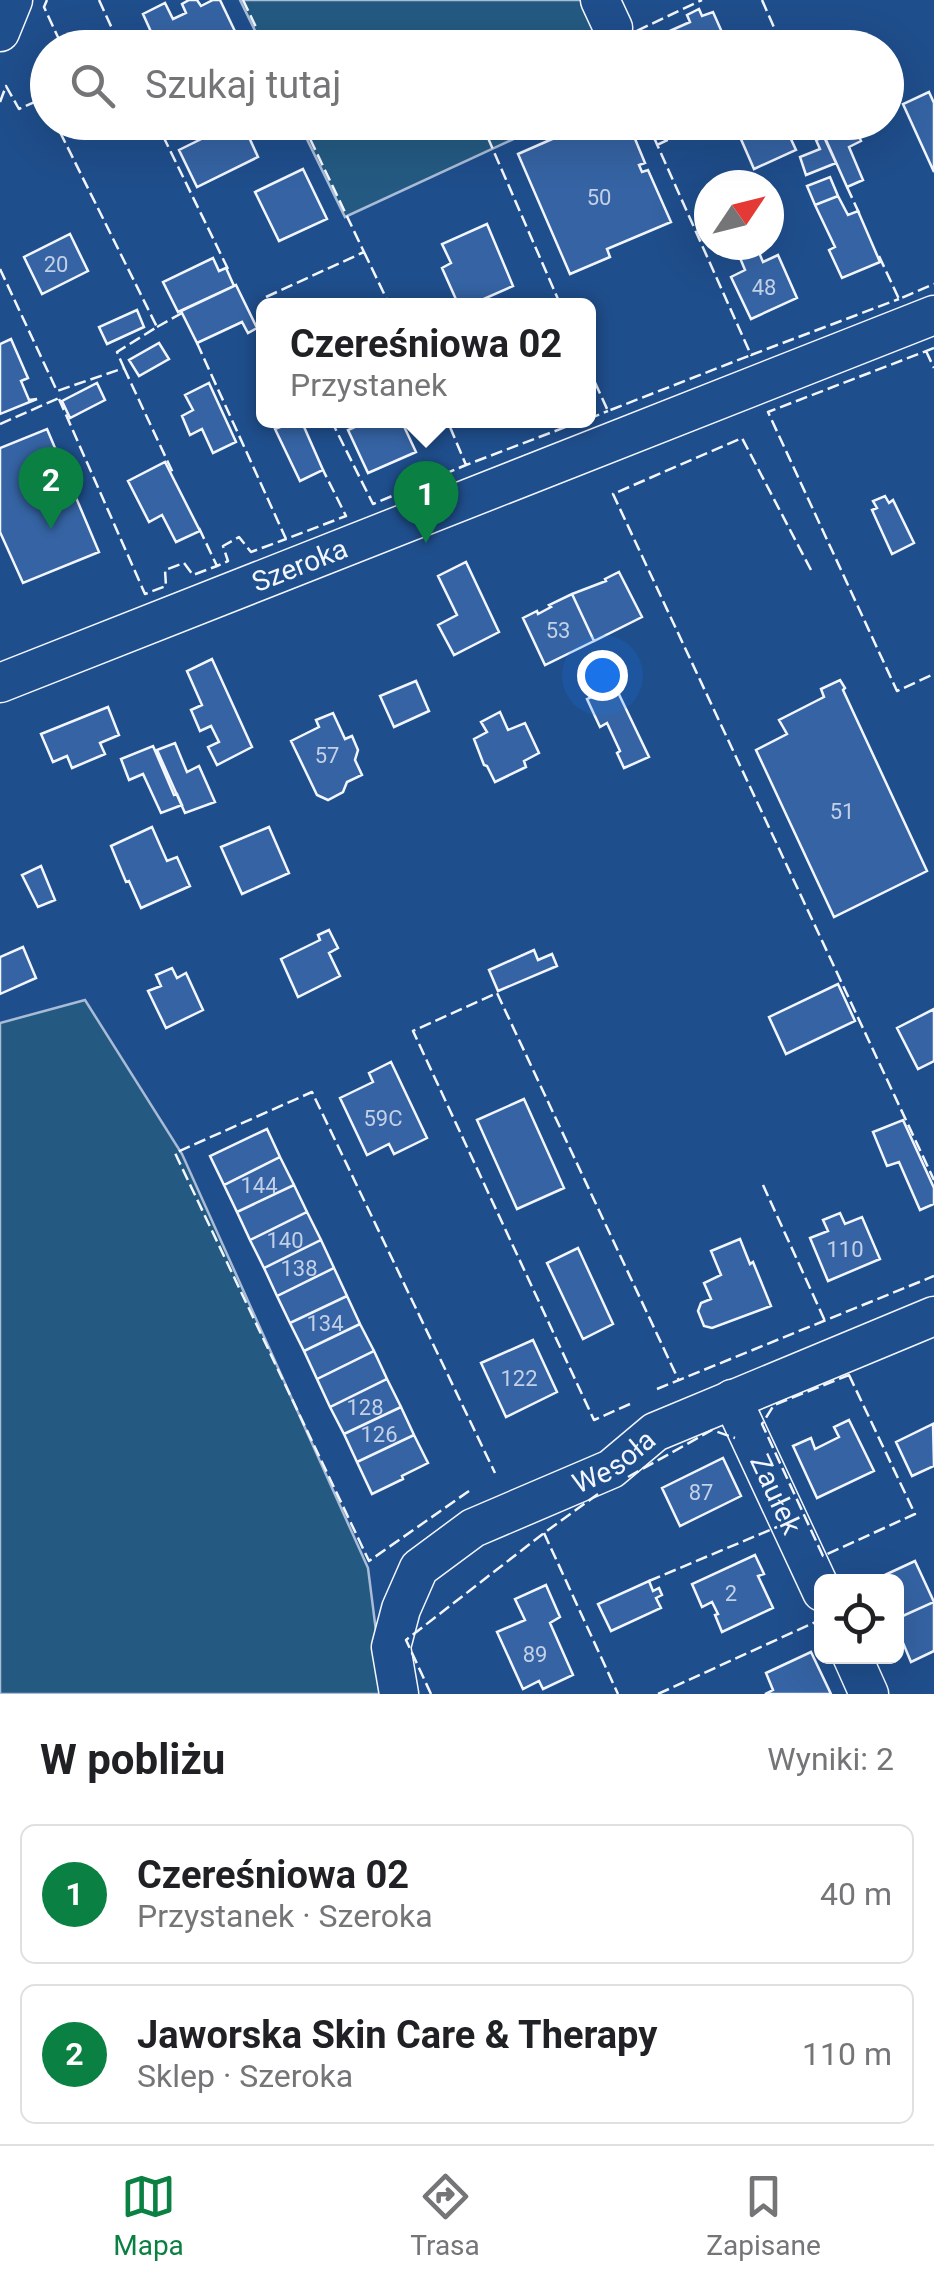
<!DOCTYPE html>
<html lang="pl">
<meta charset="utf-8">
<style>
body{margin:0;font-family:Roboto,sans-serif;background:#f2f2f2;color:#202124}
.controls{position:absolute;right:30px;bottom:30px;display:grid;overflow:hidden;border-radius:15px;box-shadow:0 10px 40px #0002}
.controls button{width:90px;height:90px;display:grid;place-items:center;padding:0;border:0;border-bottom:2px solid #e0e0e0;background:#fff;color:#202124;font:50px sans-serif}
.compass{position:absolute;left:694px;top:170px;width:90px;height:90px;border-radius:50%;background:#fff;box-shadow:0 10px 40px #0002;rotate:55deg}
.you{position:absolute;left:602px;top:675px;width:35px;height:35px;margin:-25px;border:8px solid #fff;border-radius:50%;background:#1a73e8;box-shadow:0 0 0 15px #1a73e833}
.badge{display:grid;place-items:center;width:65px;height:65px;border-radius:50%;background:#0b8043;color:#fff;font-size:32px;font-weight:700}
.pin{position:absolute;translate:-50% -82px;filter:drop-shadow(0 2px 5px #0008)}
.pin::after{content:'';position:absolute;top:52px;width:35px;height:30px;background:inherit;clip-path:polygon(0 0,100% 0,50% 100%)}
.popup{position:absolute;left:256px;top:298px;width:340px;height:130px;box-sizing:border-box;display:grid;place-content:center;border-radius:15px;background:#fff;filter:drop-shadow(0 2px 8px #0005);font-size:32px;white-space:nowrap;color:#757577}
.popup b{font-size:38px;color:#202124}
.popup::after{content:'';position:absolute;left:50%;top:100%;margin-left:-20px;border:20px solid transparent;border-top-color:#fff}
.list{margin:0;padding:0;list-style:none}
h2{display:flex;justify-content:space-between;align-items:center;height:130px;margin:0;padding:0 40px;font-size:42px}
h2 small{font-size:32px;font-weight:400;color:#757577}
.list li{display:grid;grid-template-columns:65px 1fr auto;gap:30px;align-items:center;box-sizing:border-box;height:140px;margin:0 20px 20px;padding:0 20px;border:2px solid #e0e0e0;border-radius:15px}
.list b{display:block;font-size:38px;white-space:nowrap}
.list p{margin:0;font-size:32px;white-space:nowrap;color:#757577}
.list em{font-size:32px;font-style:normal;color:#757577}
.icon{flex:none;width:55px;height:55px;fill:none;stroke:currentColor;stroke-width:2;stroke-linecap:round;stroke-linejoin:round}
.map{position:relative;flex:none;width:934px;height:1694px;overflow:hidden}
.search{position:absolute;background:#fff;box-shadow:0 10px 40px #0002;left:30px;right:30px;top:30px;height:110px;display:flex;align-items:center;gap:25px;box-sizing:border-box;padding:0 35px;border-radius:55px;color:#757577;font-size:38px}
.sheet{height:450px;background:#fff}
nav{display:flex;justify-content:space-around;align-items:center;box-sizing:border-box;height:140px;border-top:2px solid #e0e0e0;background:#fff;font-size:28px;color:#757577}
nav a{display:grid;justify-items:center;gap:5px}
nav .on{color:#0b8043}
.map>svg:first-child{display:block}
</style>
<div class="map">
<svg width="934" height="1694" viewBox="0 0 934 1694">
<rect width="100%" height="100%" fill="#1f4e8c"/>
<path fill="#245a82" stroke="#a8bbd7" stroke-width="2.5" d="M240,0h347l22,47h-346z
M299,123h249l-203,94z
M85,1000l97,154 186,414 16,126h-384v-671z"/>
<path fill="#3563a3" stroke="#f2f6ff" stroke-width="2.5" d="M189,0h8l4,6 12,-6h7l23,48h-59l-6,-13 -21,10 -14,-31 22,-11 8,16 13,-6 -4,-9z
M699,9l3,7 11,-4 16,36h-60l-6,-14 27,-12 -3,-7z
M929,92l5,11v69l-31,-68z
M236,122h6l16,35 -61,30 -18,-37z
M609,122h19l17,41 -6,2 3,7 6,-2 23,52 -64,27 3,8 -40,17 -52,-120 57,-25 3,7z
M754,122h29l13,28 -42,19 -17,-39z
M818,122h34l9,19 -12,6 14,33 -16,7z
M824,137l12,26 -30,12 -6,-18 20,-8 -4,-9z
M303,169l24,50 -48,22 -24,-49z
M830,177l8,19 -23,9 -8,-19z
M838,196l10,19 10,-4 22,51 -38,16 -13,-28 6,-3 -20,-42z
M487,224l26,62 -45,20h-9l-17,-38 9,-5 -9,-19z
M70,234l18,37 -46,23 -18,-37z
M758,250l5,12 15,-7 19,43 -46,21 -20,-42 14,-7 -5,-12z
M213,258l6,13 7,-3 8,18 -56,26 -15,-30z
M236,285l21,43 -9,5 -6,-11 -45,21 -16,-32z
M137,310l7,17 -37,17 -8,-17z
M11,339l17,39 -7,3 8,19 8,-1 -37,15v-70z
M159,343l10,16 -30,17 -10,-16z
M97,383l8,17 -35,18 -8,-17z
M209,383l27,59 -23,11 -11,-24 -12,6 -8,-19 11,-6 -8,-15z
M298,420h3l22,50 -23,11 -25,-52z
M370,420h31l15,32 -48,21 -20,-43z
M47,429l52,123 -76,31 -23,-51v-84z
M165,462l35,69 -24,11 -14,-27 -13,7 -21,-41z
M885,496l4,7 4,-3 21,43 -22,11 -20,-44 5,-2 -4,-7z
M466,562l33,70 -45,23 -16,-30 19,-10 -19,-39z
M619,572l23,45 -48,24 -22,-47 34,-13 -1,-2z
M572,594l22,47 -49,24 -22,-47 14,-7 1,3 13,-7 -2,-2z
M212,659l40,88 -35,18 -9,-18 11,-5 -8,-16 -11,5 -9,-21 11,-5 -15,-34z
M840,680l5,8 -2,2 84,181 -93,46 -78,-167 31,-16 -8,-14 45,-23 -3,-8z
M416,681l13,30 -35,16 -14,-31z
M615,686l34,71 -25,11 -7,-15 3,-2 -13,-28 -7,4 -13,-28z
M108,707l11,28 -19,8 5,11 -33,14 -5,-12 -14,6 -12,-28z
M500,712l8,18 17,-7 14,30 -15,8 2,6 -31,15 -8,-16 -3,-1 -10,-26 13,-7 -6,-10z
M333,713l12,26 7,-3 6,14 -3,10 7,15 -15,7 -4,10 -15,8 -11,-5 -26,-54 28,-14 -3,-7z
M175,743l12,29 12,-6 16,36 -30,11 -28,-63z
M153,746l21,49 3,-1 5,11 -21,8 -18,-39 -14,6 -8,-21z
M152,827l15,34 10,-4 13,29 -49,22 -12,-27 -3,1 -15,-36z
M269,827l20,46 -47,21 -21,-47z
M41,866l14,34 -17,7 -16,-32z
M329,930l9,18 -9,5 11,23 -42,21 -17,-38 39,-19 -2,-5z
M23,947l13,31 -36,16v-37z
M534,950l4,10 14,-6 5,12 -59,25 -9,-21z
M172,968l5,10 9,-5 17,37 -37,18 -18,-37 13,-5 -5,-11z
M838,984l17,37 -69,33 -17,-37z
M934,1009v52l-16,8 -21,-41z
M391,1062l36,76 -33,16 -5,-10 -22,11 -27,-57 33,-16 -4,-9z
M524,1099l40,89 -47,21 -40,-89z
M903,1120l31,68v16l-14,6 -21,-48 -12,4 -14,-34z
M267,1129l13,28 -56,28 -14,-29z
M280,1157l14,28 -57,27 -13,-27z
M294,1185l13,27 -57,28 -13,-28z
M307,1212l14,28 -57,28 -14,-28z
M840,1213l5,11 17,-7 18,42 -52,22 -18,-43 18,-7 -5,-11z
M740,1239l10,25 3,-2 18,44 -59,22 -8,-2 -6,-15 3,-8 10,-4 -7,-16 17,-8 -10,-24z
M321,1240l13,28 -57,28 -13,-28z
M578,1248l35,76 -30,15 -36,-76z
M334,1268l13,28 -57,27 -13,-27z
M347,1296l13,28 -56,27 -14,-28z
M360,1324l14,27 -57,28 -13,-28z
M533,1340l24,52 -51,25 -25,-54z
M374,1351l13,28 -57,28 -13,-28z
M387,1379l14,28 -57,27 -14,-27z
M401,1407l13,28 -57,27 -13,-28z
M849,1420l25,51 -57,27 -24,-52 18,-8 4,11 24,-12 -5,-10z
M933,1424l1,42 -22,10 -16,-34z
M414,1435l14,28 -26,13 1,3 -31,15 -15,-32z
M723,1458l18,38 -61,30 -18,-38z
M755,1555l9,19 -6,2 15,32 -51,24 -7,-17 3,-1 -6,-12 -10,5 -10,-23z
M915,1561l19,41 -38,17v-37l-22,-2z
M649,1581l4,10 6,-3 3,7 -6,3 5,10 -50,23 -13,-27z
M546,1585l14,32 -10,6 23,52 -30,14 -4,-8 -16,8 -26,-57 28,-12 -10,-21z
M934,1602v49l-23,11 -10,-24 -5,2v-21z
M811,1652l20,42h-66l8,-4 -7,-17z"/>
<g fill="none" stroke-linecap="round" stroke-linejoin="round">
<g stroke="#f2f6ff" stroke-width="41">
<g id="minor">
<path d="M600,0l13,28"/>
<path d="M0,32l13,-32"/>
<path id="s1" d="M0,683l934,-368"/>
<path id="s2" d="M732,1399l90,193"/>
<path d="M852,1656l17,38"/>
<path id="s3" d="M399,1694l-8,-47 10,-38 18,-41 54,-40 138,-59 44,-37 279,-116"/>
</g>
</g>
<use href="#minor" stroke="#1f4e8c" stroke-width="38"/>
<path stroke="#f2f6ff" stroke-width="2.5" stroke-dasharray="12 5" stroke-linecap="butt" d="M47,0l-3,7 19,41
M99,0l22,48
M243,0l23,48
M762,0l21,48
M613,48l-2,-5 91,-43
M0,102l6,-16 13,23 29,-13
M157,122l6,14 28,-14
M481,122l80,184
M647,122l104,233 148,-56
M163,136l66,135
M657,145l48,-23
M847,187l13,28
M364,252l26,54
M879,256l20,43 35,-15
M0,269l57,122 67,-23 -7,-16 40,-25 -102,-205
M266,297l98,-45 -62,-130
M157,327l25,-14
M257,328l7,14
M197,343l89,196 60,-23 -23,-46
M934,348l-166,64 129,279 37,-17
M926,351l8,17
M588,367l20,44 143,-56
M124,368l49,105
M59,399l86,195 21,-8 -1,-16 19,-7 9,12 24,-9
M588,419l20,-8
M331,420l42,84 93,-39
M0,424l59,-26
M450,427l16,38 118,-45
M199,528l18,38 11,-5 -5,-15 16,-9 12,15 35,-13
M811,570l-69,-132 -129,56 321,686
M763,1185l62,136
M849,1375l66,139 -92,42 -61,-132 12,-19z
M657,1389l277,-113
M630,1404l-36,16 -181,-389 84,-38 182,388
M628,1477l84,-47 23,8
M469,1491l-100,70 -194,-408 137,-61 183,381
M544,1533l74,161
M649,1581l128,-54
M431,1694l-25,-54 138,-107 54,-39
M658,1694l164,-75"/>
</g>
<g text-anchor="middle" stroke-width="8" stroke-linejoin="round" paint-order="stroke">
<g font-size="22" fill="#c3d1e8">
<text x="599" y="205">50</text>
<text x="56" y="272">20</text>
<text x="764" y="295">48</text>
<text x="558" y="638">53</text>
<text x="327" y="763">57</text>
<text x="842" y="819">51</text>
<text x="383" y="1126">59C</text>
<text x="259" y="1193">144</text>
<text x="285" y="1248">140</text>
<text x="845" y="1257">110</text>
<text x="299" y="1276">138</text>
<text x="325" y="1331">134</text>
<text x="519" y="1386">122</text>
<text x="365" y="1415">128</text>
<text x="379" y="1442">126</text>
<text x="701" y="1500">87</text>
<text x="731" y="1601">2</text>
<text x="535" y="1662">89</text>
</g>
<g font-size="28" fill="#f2f6ff" stroke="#1f4e8c">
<text dy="10" stroke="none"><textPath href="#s1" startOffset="322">Szeroka</textPath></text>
<text dy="10" stroke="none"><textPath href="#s3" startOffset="355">Wesoła</textPath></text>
<text dy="10" stroke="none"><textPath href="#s2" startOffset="105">Zaułek</textPath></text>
</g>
</g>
</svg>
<div class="controls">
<button><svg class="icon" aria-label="locate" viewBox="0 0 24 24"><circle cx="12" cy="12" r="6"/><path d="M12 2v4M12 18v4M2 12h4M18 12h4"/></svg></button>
</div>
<svg class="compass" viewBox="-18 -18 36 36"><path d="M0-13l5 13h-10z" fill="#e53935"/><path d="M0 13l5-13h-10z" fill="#757577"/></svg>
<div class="you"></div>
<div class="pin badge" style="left:426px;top:543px">1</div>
<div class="popup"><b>Czereśniowa 02</b>Przystanek</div>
<div class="pin badge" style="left:51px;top:529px">2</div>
<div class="search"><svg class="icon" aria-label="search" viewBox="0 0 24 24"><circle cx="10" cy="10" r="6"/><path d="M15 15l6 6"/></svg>Szukaj tutaj</div>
</div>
<section class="sheet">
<h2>W pobliżu<small>Wyniki: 2</small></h2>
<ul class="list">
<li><span class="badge">1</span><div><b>Czereśniowa 02</b><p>Przystanek · Szeroka</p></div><em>40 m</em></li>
<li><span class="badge">2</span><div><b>Jaworska Skin Care &amp; Therapy</b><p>Sklep · Szeroka</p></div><em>110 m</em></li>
</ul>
</section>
<nav>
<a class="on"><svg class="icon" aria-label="map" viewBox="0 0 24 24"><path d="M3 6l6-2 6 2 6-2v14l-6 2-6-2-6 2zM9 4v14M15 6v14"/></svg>Mapa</a>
<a><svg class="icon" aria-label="directions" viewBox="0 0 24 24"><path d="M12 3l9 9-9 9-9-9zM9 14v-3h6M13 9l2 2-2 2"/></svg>Trasa</a>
<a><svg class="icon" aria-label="saved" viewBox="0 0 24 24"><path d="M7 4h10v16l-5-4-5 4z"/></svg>Zapisane</a>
</nav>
